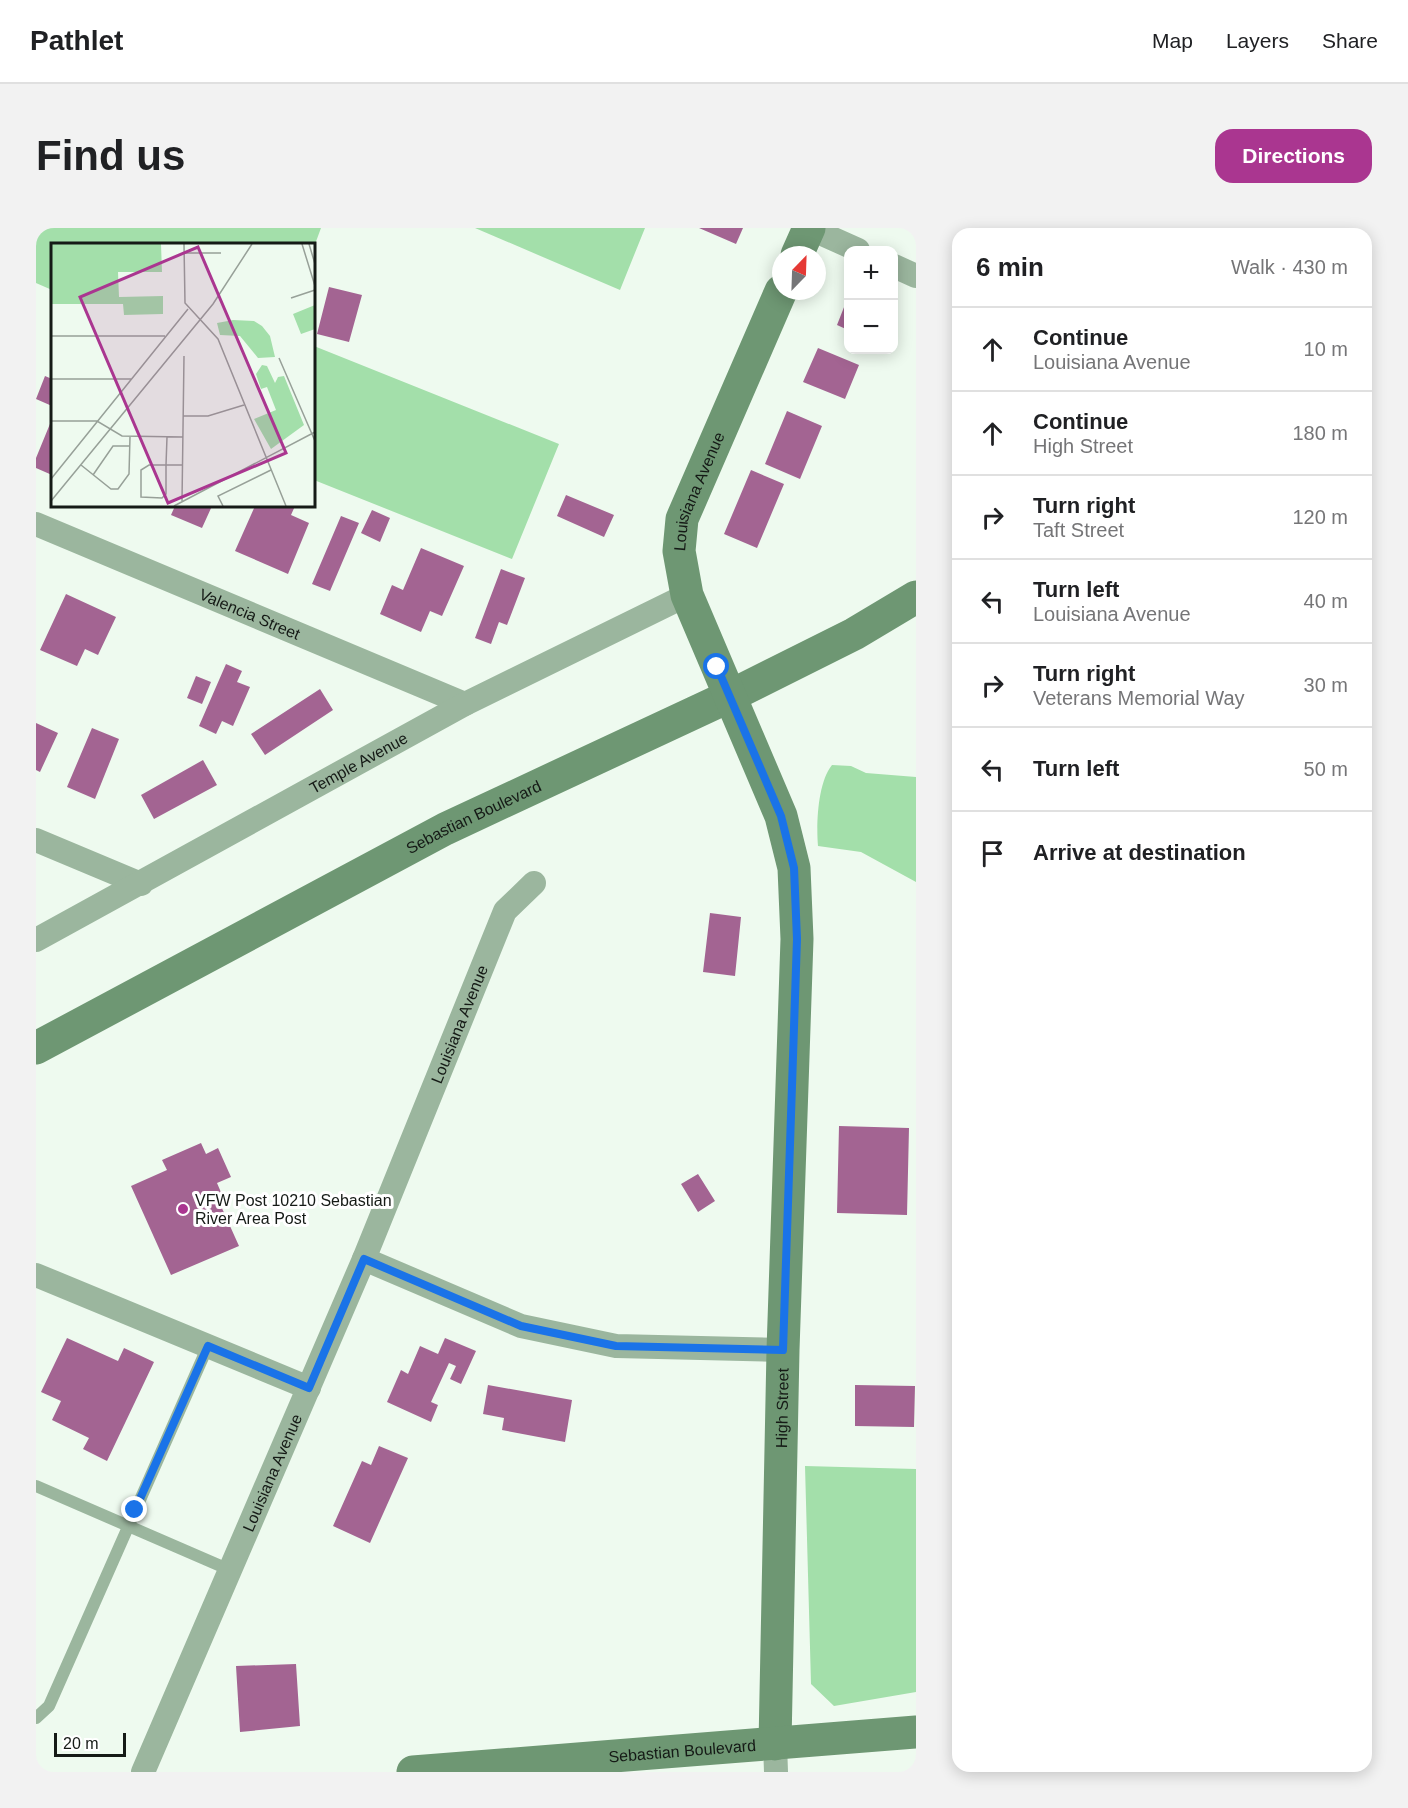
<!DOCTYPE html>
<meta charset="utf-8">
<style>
body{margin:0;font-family:Arial,sans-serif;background:#f2f2f2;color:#202124}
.controls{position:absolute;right:18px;top:18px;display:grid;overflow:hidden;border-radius:12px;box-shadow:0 3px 15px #0003}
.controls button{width:54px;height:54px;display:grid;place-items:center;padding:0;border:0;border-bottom:2px solid #e0e0e0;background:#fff;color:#202124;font:30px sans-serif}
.compass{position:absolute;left:736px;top:18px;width:54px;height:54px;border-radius:50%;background:#fff;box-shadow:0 3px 15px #0003;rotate:23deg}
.scale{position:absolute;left:18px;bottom:15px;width:72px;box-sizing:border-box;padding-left:6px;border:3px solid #151a16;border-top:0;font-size:16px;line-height:21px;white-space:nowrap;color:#151a16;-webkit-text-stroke:4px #fff;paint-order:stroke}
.stop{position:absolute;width:18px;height:18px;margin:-14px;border:4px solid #1a73e8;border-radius:50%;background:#fff}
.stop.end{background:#1a73e8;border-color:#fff;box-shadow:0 2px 6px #0008}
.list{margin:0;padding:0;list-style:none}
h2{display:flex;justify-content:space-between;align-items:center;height:78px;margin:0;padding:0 24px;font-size:26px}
h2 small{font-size:20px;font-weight:400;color:#757577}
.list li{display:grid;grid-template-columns:39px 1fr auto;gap:18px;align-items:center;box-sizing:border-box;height:84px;padding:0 24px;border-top:2px solid #e0e0e0}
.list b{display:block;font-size:22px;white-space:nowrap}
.list p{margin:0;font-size:20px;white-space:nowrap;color:#757577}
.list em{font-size:20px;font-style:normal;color:#757577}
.icon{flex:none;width:33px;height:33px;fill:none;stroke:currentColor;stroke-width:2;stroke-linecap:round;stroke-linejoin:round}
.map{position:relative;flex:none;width:880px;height:1544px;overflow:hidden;border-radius:18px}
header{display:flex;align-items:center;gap:36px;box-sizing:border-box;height:84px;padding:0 30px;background:#fff;border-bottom:2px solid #e0e0e0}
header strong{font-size:28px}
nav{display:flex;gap:33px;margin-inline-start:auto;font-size:21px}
.intro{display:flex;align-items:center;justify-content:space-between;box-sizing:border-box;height:144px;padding:0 36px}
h1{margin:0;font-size:42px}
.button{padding:15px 27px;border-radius:18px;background:#aa3690;color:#fff;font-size:21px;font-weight:700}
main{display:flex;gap:36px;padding:0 36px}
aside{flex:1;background:#fff;border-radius:18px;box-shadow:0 3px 15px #0003}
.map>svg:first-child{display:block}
</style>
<header>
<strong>Pathlet</strong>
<nav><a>Map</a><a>Layers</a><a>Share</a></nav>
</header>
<div class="intro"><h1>Find us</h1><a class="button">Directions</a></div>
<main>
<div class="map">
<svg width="880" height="1544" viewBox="0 0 880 1544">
<rect width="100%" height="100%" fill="#eefaef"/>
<path fill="#a3dfaa" d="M0,0h285l-7,19v-3h-262v46l-16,-7z
M439,0h170l-25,62z
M278,118l245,98 -47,115 -198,-79z
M796,537l19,1 15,7 50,4v105l-55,-30 -43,-6c-2,-23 0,-64 14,-81z
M769,1238l111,3v223l-82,14 -23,-22z"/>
<path fill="#a36492" d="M663,0h44l-7,16z
M293,59l33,8 -13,47 -32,-8z
M812,69v33l-11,-5z
M782,120l41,17 -14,34 -42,-17z
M9,148l7,3v27l-16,-7z
M751,183l35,15 -22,53 -35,-15z
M16,191v56l-16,-7v-10z
M715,242l33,14 -27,64 -33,-14z
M530,267l48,20 -10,22 -47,-21z
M139,278h37l-10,22 -31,-13z
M219,278h40l-4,9 18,8 -21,51 -53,-23z
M336,282l18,8 -10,24 -19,-9z
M305,288l18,7 -29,68 -18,-7z
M385,320l43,18 -22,50 -12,-5 -9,21 -41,-18 12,-29 11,5z
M465,341l24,9 -18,47 -8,-3 -8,22 -16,-6z
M30,366l50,23 -18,38 -13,-6 -8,17 -37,-16z
M190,436l16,7 -5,11 13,5 -17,39 -11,-5 -6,13 -17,-8z
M160,448l15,6 -9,22 -15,-6z
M284,461l13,21 -68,45 -14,-21z
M0,495l22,10 -18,39 -4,-2z
M56,500l27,11 -24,60 -28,-12z
M167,532l14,25 -63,34 -13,-24z
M674,685l31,4 -6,59 -32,-4z
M803,898l70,2 -2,87 -70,-2z
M165,915l5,11 12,-6 13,29 -14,6 9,21 -5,2 18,40 -68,29 -40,-89 36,-16 -5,-10z
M662,946l17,27 -17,11 -17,-28z
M31,1110l51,23 6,-13 30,14 -47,99 -24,-12 6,-11 -37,-18 9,-19 -20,-9z
M409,1110l31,13 -15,33 -11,-5 6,-13 -7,-3 -18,39 7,3 -7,17 -44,-20 14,-32 7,4 12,-28 18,8z
M452,1157l84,15 -7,42 -63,-12 2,-12 -21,-4z
M819,1157l60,1 -1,41 -59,-1z
M343,1218l29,12 -38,85 -37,-17 29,-65 9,4z
M260,1436l4,62 -60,6 -4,-66z"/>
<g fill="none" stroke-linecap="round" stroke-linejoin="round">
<path stroke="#9bb69e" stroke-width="12" d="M0,1258l194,84
M0,1490l13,-12 159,-360"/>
<g stroke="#9bb69e" stroke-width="24">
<path d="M773,0l49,22"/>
<path d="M858,38l22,10"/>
<path id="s1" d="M0,296l429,180"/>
<path d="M0,612l105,44"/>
<path id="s2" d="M0,712l429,-236 222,-109"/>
<path d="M328,1031l157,67 95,20 167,4"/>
<path d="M0,1047l273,113"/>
<path d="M739,1516l1,28"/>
<path id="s3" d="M107,1544l221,-513 141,-348 29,-28"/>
</g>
<g stroke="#6e9773" stroke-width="33">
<path d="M761,27l12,-27"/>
<path id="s4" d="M0,820l409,-219 285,-133 124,-62 62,-37"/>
<path id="s5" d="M739,1516l8,-394 14,-411 -3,-71 -13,-52 -94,-221 -8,-44 3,-32 99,-228"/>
<path id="s6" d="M377,1544l503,-40"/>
</g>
</g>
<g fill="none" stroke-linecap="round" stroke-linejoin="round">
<path stroke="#1a73e8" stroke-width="8" d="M99,1282l73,-164 101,42 55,-129 157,67 95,20 167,4 14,-411 -3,-71 -13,-52 -64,-149"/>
</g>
<circle fill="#aa3690" stroke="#fff" stroke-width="2" cx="147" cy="981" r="6"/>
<g text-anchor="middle" stroke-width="6" stroke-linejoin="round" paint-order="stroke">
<g font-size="16" fill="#151a16" stroke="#fff">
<text dy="6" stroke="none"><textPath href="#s5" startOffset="1278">Louisiana Avenue</textPath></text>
<text dy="6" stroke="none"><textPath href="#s1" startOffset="232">Valencia Street</textPath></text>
<text dy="6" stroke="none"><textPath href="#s2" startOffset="368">Temple Avenue</textPath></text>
<text dy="6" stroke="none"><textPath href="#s4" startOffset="495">Sebastian Boulevard</textPath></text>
<text dy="6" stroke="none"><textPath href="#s3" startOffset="812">Louisiana Avenue</textPath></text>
<text dy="6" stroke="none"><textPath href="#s5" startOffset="336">High Street</textPath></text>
<text dy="6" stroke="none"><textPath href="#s3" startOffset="326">Louisiana Avenue</textPath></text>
<text dy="6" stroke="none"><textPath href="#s6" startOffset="270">Sebastian Boulevard</textPath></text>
</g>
<g font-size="16" fill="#151a16" stroke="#fff" text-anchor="start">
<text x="159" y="978">VFW Post 10210 Sebastian<tspan x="159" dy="18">River Area Post</tspan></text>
</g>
</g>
<g transform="translate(15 15)">
<rect width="264" height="264" fill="#eefaef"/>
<path d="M0,1h110l1,28h-44l1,25 44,-1v18l-39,1 -1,-11h-72zM264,62v24l-14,5 -8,-20zM182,77l21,1 8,5 8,10 5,21 -17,1 -18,-22 -20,-1 -3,-12zM211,122l5,1 8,17 3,-6 6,-1 20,49 -33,24 -17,-30 22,-9 -9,-23 -6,2 -5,-15z" fill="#a3dfaa"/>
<path fill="none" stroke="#97a098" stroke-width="1.5" d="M133,1l1,59 33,36 68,167M251,1l13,42M258,1l6,20M133,10h37M240,55l24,-8M0,93h114M228,115l36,83M0,136h81M132,173h25l36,-11M0,178h46l25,15 61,1M116,194l-1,28v29l-4,4 -21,-1v-27l8,-5h34M30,222l30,24h7l11,-15 1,-37M42,232l20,-29h17M0,236l137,-170M0,258l162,-197 39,-60M131,258l2,-145M123,263l141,-74M172,263l-5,-10 53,-26"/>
<path fill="#aa3690" fill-opacity="0.15" stroke="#aa3690" stroke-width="3" d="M147,4l88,206 -118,50 -88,-206z"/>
<rect width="264" height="264" fill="none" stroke="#151a16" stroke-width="3"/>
</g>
</svg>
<div class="controls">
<button>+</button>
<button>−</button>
</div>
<svg class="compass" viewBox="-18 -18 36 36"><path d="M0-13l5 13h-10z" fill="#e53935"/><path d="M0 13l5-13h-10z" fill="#757577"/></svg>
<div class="scale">20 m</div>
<div class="stop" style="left:681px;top:439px"></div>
<div class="stop end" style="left:99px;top:1282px"></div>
</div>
<aside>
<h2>6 min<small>Walk · 430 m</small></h2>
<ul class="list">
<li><svg class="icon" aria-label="ahead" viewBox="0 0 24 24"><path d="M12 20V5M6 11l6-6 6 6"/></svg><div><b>Continue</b><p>Louisiana Avenue</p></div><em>10 m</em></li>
<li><svg class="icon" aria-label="ahead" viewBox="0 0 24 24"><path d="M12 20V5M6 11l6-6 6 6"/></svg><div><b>Continue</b><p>High Street</p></div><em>180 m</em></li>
<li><svg class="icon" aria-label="right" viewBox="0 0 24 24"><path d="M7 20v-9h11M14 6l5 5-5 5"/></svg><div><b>Turn right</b><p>Taft Street</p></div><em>120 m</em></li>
<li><svg class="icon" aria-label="left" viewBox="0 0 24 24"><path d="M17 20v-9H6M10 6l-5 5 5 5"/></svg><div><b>Turn left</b><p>Louisiana Avenue</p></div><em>40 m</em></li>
<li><svg class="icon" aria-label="right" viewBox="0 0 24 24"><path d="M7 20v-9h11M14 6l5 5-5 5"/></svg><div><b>Turn right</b><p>Veterans Memorial Way</p></div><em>30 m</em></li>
<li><svg class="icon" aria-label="left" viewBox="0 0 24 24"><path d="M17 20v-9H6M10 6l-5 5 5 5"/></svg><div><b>Turn left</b></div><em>50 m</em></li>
<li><svg class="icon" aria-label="arrive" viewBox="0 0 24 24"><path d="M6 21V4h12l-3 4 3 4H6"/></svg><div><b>Arrive at destination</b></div></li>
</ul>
</aside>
</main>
